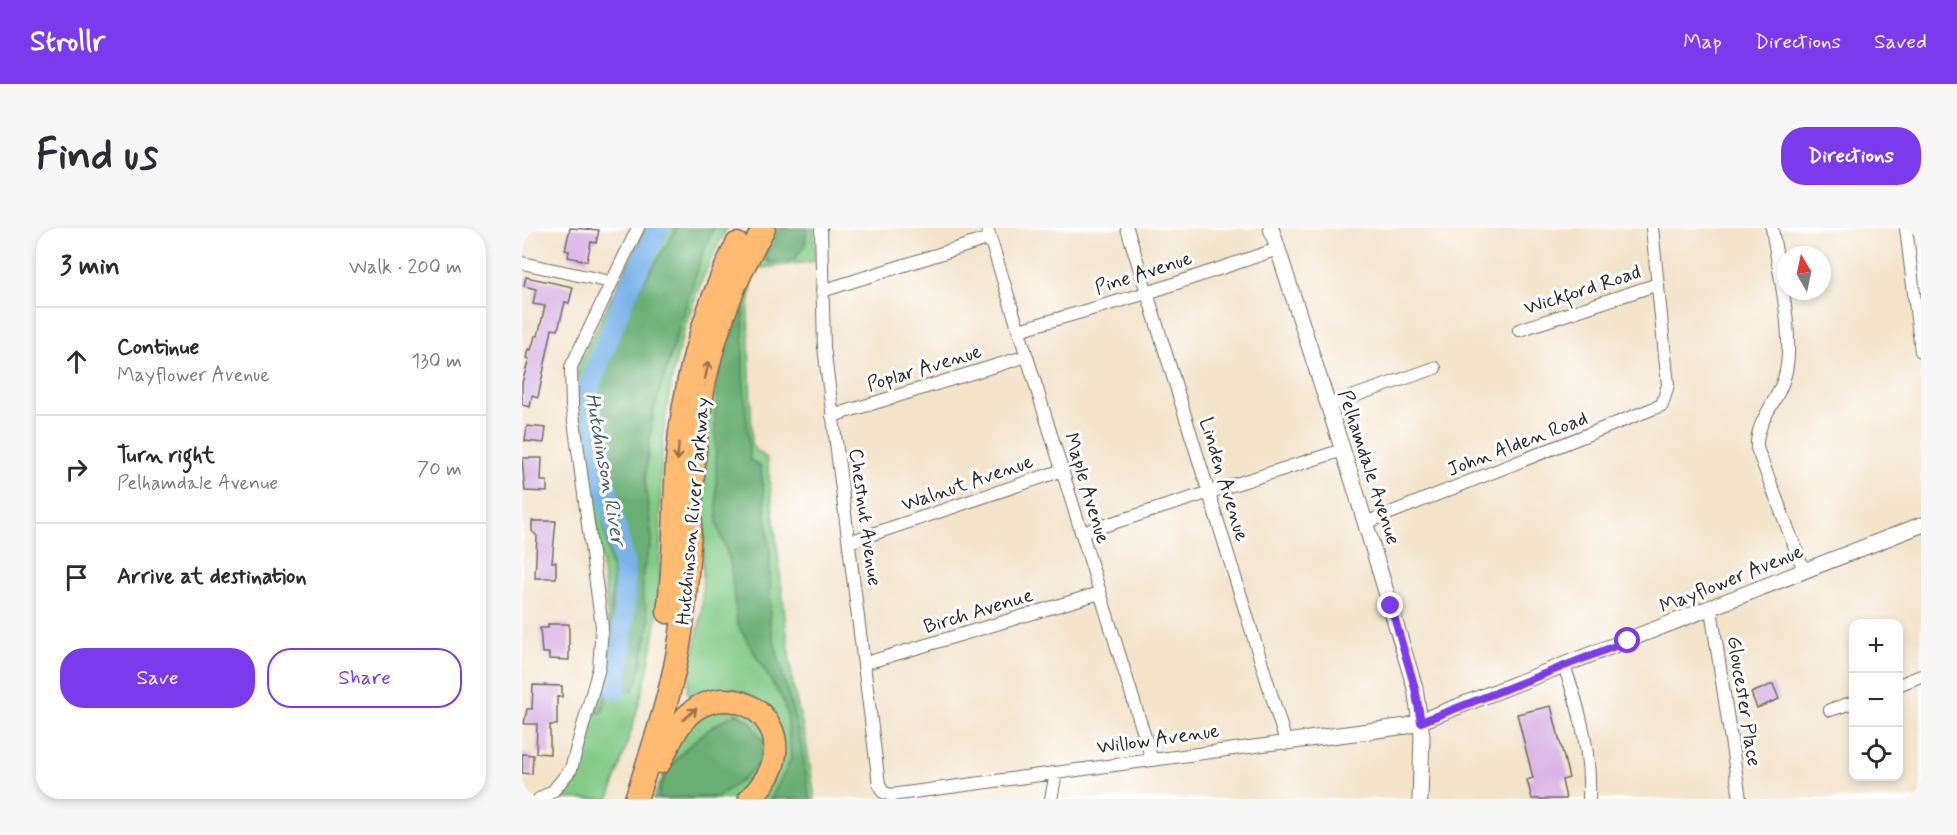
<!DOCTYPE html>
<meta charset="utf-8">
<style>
body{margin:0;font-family:Mynerve,sans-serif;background:#f7f7f7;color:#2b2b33}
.controls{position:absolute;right:18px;bottom:18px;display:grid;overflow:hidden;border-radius:12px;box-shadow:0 3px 9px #0003}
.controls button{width:54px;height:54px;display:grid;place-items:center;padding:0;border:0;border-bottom:2px solid #e1e1e2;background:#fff;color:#2b2b33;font:30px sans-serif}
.compass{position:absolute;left:1255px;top:18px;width:54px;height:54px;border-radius:50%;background:#fff;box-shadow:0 3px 9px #0003;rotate:351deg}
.stop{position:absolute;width:18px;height:18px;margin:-14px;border:4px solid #7c3aed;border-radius:50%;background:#fff}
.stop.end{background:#7c3aed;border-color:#fff;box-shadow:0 2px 6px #0008}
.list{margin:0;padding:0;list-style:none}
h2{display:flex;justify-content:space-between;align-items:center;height:78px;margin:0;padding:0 24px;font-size:26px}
h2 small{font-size:20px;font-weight:400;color:#7c7c81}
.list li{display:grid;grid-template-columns:39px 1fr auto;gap:18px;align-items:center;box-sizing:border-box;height:108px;padding:0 24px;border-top:2px solid #e1e1e2}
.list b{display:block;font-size:22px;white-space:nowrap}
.list p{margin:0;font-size:20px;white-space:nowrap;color:#7c7c81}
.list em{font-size:20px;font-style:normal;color:#7c7c81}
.actions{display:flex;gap:12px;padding:18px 24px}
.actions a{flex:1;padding:14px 0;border:2px solid #7c3aed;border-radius:24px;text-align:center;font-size:21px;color:#7c3aed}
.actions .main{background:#7c3aed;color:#fff}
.icon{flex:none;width:33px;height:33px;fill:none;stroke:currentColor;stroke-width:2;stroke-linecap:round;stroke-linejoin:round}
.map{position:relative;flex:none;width:1399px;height:571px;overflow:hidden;border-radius:24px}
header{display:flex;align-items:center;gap:36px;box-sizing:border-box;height:84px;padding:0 30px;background:#7c3aed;color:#fff}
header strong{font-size:28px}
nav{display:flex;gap:33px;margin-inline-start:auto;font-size:21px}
.intro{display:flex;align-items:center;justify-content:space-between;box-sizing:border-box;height:144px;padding:0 36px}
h1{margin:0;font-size:42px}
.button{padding:15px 27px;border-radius:24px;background:#7c3aed;color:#fff;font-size:21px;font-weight:700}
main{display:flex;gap:36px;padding:0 36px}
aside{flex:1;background:#fff;border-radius:24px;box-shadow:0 3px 9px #0003}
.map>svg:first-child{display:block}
</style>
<header>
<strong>Strollr</strong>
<nav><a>Map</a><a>Directions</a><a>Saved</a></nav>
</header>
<div class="intro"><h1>Find us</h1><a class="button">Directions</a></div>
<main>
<aside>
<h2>3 min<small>Walk · 200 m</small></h2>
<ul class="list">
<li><svg class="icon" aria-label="ahead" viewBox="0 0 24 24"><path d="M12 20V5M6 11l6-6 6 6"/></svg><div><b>Continue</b><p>Mayflower Avenue</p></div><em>130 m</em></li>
<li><svg class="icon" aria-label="right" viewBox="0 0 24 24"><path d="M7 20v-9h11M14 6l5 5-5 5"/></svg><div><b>Turn right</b><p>Pelhamdale Avenue</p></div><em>70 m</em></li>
<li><svg class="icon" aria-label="arrive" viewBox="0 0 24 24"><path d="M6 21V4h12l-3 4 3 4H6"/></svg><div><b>Arrive at destination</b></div></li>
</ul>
<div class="actions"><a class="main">Save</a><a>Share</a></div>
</aside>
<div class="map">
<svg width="1399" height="571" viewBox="0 0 1399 571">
<rect width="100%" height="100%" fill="#fff"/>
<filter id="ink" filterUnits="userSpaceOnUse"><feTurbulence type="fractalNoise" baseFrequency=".0167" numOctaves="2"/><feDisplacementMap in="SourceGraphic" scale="12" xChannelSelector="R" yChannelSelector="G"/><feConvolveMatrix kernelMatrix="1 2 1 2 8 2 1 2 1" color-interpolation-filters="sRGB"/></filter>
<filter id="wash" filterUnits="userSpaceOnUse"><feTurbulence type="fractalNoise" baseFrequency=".008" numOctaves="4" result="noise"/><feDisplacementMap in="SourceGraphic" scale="24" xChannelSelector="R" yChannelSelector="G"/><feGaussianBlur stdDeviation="1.35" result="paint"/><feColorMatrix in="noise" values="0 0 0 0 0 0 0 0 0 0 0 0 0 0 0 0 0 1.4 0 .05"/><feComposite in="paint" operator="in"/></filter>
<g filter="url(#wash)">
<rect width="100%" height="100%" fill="#f3e3c9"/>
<path fill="#82ca86" stroke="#567a58" stroke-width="1.5" d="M123,0h82c-41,74 -62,155 -66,240 -2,51 2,104 -5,155 -8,61 -28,118 -47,176h-55l21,-27 29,-102 4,-46 -4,-44 -28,-196 1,-15z
M253,0h39l1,33 -61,8 -6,43 4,134 15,13 26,228 13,54 9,58h-54l14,-84c-26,-26 -46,-35 -82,-18l-6,-6 15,-82 3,-164 7,-76 22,-63z
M224,480l21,24 1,31 -29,36h-86l31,-71 18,-18z"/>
<path fill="#69ae73" stroke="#4a6c4f" stroke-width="1.5" d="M155,0h37l-11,23 -50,162 -8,67 7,59 -9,32v26l7,23 -12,61 -6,10 -6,1 -3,-12h-12l-8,31 -6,3 -1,-5 11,-28 6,-103 -22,-132 7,-65 25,-66z
M259,0h26l-2,17 -11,15 -25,3 -4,-6z
M222,66l-1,79 7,87 11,7 9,85v73l31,119 9,55h-39l20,-40 -4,-44 -4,-14 -46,-77 -7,-63 -13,-37 -2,-108 3,-33 6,-31z
M215,485l13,8 14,22 -5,19 -17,18 -25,17 -59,2c4,-37 48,-72 79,-86z"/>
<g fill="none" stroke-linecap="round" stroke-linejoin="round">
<path stroke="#79b2e9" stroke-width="21" d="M94,461l8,-76v-48l-22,-96 -14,-80 37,-94 34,-67"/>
</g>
<g id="blocks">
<path fill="#d8b1e4" d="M48,0l29,2 -3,13 -5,-1 -4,19 -19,-4 1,-6 -4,-1z
M4,49l47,10 -4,16 -4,-1 -7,28 -6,-1 -14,69 -6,-2 -2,11 -8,-2v-22l7,-24 -3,-1 2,-9 3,1 4,-14h3l7,-30 -12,-2 3,-15 -12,-3z
M5,198l19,2 -2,15 -19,-2z
M0,230h20l-1,23h6v11l-22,-1z
M10,293h24l-4,41h4v16h-21l2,-42 -5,-5z
M26,396h21v36l-20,-1v-6h-7l-2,-25h8z
M1251,456l6,15 -22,9 -6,-15z
M11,457l29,1v11h-5v28h-7v29l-14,-1 1,-29h-13l3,-15h5z
M1029,478l18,72 -7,2 4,19h-34l-5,-19 6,-2 -16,-64z
M0,526l11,1 -1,19 -10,-1z"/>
</g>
</g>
<g filter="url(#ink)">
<use href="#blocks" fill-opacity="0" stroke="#716b62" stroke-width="1.5"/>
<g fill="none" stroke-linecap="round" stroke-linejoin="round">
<g stroke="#716b62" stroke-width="14">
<path id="minor" d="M299,0l3,119 55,437 4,8 8,3 395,-53 -159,-514
M465,0l165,532
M1250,0c6,41 22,104 14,143 -5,28 -31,49 -29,77l47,123
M1384,0l15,123
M0,35l89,19
M300,63l168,-53
M497,102l128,-37 131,-44
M997,102l139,-46
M806,177l107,-37
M310,188l195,-60
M843,295l297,-118 6,-20 -16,-157
M559,305l262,-83
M327,314l214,-72
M1189,381l29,190
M344,435l234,-70
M1042,438c16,43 27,86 25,133
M1376,457l23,-9
M1308,482l24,-8
M17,571l14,-8 18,-22 28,-101 3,-41 -30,-221 -1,-39 67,-139
M529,571l5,-26"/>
</g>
<g stroke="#716b62" stroke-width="17">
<path id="tertiary" d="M749,0l82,254 62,206 7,48 -2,63
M764,514l121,-16 14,-5 500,-196"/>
</g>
<g stroke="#716b62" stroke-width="25">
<path id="motorway" d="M146,384c7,-50 6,-100 9,-150 6,-77 25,-149 60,-218
M138,534c9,-17 15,-34 29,-48 36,-33 96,-4 85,46 -3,15 -14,28 -24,39
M114,571c18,-55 37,-109 45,-166 10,-68 8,-136 16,-204 8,-71 31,-139 67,-201"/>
</g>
<use href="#minor" stroke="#fff" stroke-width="12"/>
<use href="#tertiary" stroke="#fff" stroke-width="15"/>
<use href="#motorway" stroke="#ffbb71" stroke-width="22"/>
</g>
<defs><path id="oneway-shaft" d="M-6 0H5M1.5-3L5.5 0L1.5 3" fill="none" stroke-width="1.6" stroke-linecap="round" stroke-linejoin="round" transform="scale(1.5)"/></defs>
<g stroke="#95734e">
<use href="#oneway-shaft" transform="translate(185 142) rotate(-77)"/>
<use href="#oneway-shaft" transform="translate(156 224) rotate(95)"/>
<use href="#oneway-shaft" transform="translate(168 486) rotate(-42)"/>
</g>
</g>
<g fill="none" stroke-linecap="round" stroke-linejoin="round" filter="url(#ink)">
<path stroke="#7c3aed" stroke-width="8" d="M869,378l24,82 6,34 207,-81"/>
</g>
<g text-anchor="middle" stroke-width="6" stroke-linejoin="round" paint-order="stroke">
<g font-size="20" fill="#2b2b2b" stroke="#fff">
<text transform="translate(621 44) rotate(-18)" y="7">Pine Avenue</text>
<text transform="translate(1060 61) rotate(-18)" y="7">Wickford Road</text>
<text transform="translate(402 139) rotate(-17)" y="7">Poplar Avenue</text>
<text transform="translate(995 215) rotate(-21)" y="7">John Alden Road</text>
<text transform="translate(848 239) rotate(72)" y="7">Pelhamdale Avenue</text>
<text transform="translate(703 251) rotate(73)" y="7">Linden Avenue</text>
<text transform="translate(445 254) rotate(-19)" y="7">Walnut Avenue</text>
<text transform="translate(566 260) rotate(73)" y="7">Maple Avenue</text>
<text transform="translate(170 283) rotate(-85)" y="7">Hutchinson River Parkway</text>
<text transform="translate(344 289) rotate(82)" y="7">Chestnut Avenue</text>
<text transform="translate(1209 350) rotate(-22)" y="7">Mayflower Avenue</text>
<text transform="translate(456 382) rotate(-17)" y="7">Birch Avenue</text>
<text transform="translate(1223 473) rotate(81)" y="7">Gloucester Place</text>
<text transform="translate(636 510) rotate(-8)" y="7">Willow Avenue</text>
</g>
<g font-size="21" font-style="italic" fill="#465a6e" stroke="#fff">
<text transform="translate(84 241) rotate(80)" y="7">Hutchinson River</text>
</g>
</g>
</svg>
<div class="controls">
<button>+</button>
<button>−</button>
<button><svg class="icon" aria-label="locate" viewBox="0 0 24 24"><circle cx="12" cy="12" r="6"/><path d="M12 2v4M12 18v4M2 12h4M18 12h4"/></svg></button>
</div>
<svg class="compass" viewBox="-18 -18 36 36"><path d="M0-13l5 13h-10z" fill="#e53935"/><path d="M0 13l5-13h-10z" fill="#7c7c81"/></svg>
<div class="stop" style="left:1106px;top:413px"></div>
<div class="stop end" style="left:869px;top:378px"></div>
</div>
</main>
